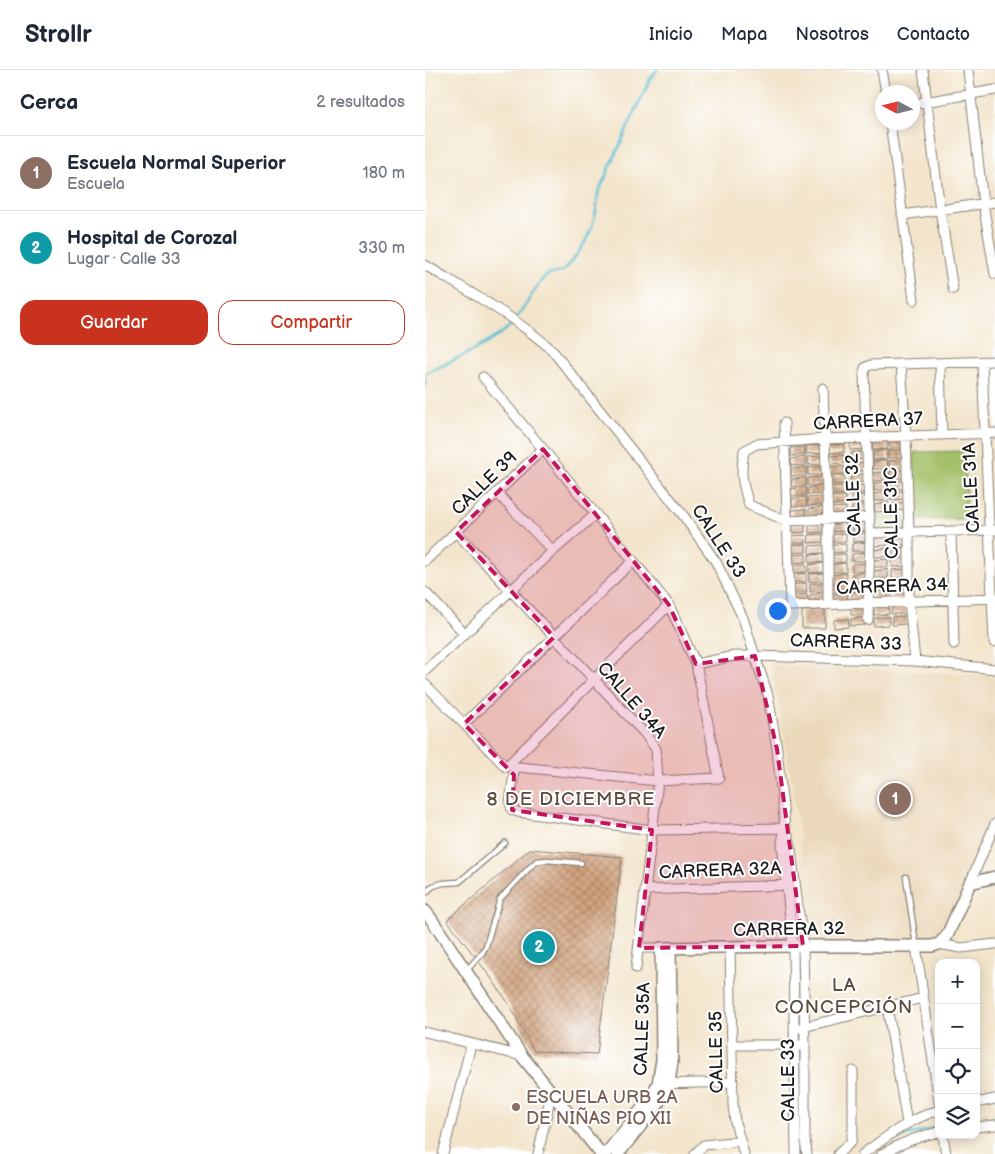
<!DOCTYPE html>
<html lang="es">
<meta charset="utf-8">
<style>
body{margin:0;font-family:"Balsamiq Sans",sans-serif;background:#f2f2f3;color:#1f2937}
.controls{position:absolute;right:15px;bottom:15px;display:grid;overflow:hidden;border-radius:10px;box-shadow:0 2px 12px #0003}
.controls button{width:45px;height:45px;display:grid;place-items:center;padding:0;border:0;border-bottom:1px solid #e0e1e3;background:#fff;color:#1f2937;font:25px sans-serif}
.compass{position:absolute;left:450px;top:15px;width:45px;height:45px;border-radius:50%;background:#fff;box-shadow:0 2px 12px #0003;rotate:277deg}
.you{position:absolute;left:352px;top:540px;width:18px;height:18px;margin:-12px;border:4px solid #fff;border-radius:50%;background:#1a73e8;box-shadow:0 0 0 8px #1a73e833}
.badge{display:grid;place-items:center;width:32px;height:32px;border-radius:50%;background:#c8321e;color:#fff;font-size:16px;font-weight:700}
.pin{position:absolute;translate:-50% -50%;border:2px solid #fff;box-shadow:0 1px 5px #0006}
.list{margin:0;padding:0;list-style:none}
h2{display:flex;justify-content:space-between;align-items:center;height:65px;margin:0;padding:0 20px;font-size:21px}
h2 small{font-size:16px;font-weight:400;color:#747a83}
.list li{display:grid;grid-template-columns:32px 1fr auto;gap:15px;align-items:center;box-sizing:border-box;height:75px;padding:0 20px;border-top:1px solid #e0e1e3}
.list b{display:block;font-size:19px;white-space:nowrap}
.list p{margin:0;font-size:16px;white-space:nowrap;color:#747a83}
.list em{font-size:16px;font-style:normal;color:#747a83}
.actions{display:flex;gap:10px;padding:15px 20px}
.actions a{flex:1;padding:11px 0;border:1px solid #c8321e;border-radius:15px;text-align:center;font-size:18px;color:#c8321e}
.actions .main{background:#c8321e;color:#fff}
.icon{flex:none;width:28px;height:28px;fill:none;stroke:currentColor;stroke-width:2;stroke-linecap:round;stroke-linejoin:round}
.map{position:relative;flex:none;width:570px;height:1084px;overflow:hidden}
header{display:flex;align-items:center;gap:30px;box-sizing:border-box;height:70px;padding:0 25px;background:#fff;border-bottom:1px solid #e0e1e3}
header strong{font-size:24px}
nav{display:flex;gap:28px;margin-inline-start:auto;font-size:18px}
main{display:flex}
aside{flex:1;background:#fff}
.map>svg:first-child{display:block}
</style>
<header>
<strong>Strollr</strong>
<nav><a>Inicio</a><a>Mapa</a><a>Nosotros</a><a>Contacto</a></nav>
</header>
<main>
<aside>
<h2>Cerca<small>2 resultados</small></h2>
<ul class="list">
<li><span class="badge" style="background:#8d6e63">1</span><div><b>Escuela Normal Superior</b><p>Escuela</p></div><em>180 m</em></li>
<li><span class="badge" style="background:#0f9aa8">2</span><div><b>Hospital de Corozal</b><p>Lugar · Calle 33</p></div><em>330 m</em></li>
</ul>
<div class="actions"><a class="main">Guardar</a><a>Compartir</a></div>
</aside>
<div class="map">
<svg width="570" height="1084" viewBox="0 0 570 1084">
<defs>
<pattern id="building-cross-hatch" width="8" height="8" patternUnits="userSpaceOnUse" patternTransform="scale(1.25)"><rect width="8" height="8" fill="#d2a37e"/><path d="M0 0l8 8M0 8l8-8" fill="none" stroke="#aa8466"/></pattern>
</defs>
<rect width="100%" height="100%" fill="#fff"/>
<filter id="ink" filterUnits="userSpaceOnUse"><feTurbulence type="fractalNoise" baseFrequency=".02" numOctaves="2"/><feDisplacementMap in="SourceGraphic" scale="10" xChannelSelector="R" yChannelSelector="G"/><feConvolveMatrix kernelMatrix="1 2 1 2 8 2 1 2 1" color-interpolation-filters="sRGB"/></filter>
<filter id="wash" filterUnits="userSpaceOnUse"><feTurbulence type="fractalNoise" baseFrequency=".0096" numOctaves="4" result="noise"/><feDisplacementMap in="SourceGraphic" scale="20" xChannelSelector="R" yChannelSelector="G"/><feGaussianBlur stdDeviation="1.12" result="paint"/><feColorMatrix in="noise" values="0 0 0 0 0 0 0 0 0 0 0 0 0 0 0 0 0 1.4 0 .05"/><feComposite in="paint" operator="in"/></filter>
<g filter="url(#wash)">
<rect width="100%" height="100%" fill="#f3e5cc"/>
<path fill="#ebd8ba" d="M346,595l224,11v138l-50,120 -11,10 -120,-2 -22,-158z"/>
<path fill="#a4c067" stroke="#606e42" d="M540,381l2,68 -51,1 -2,-68z
M480,446l1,13 -31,1v-13z"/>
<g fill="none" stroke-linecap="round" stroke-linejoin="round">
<path stroke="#59c0d7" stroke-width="2.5" d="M0,304c25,-13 63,-28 84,-47 14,-14 21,-32 33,-47 5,-8 13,-5 20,-9 3,-1 6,-6 8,-8 18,-20 27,-44 28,-70l52,-114 7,-9
M0,308v7
M551,1051l19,-3
M460,1072c18,-4 35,-12 53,-14"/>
</g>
<g id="blocks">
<path fill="url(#building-cross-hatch)" d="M478,369l1,8h-15v-7z
M440,371v8l-15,1v-7z
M462,371v8l-15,1 1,-8z
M418,374l1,8 -15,1v-8z
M396,375v8l-15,1v-8z
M379,377l1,8 -15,1v-8z
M479,379v8l-15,1v-8z
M462,380v9l-14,1v-8z
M440,381v8l-14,1v-7z
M419,385l1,8 -15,1v-8z
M397,386l1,8 -15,1v-8z
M380,387l1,8 -15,1v-7z
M478,389l1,8 -15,1v-7z
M459,390h3l1,9h-15v-7z
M440,392v9h-15v-7z
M397,396l1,9h-15v-7z
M419,396l1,8 -15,1v-8z
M381,397v9h-15v-7z
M480,400v8l-15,1v-8z
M459,402h4v8l-15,1v-8z
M440,404l1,8 -15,1v-8z
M419,406l1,8 -15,1v-8z
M397,407l1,8 -15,1v-8z
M378,408h3v8l-15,1 1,-8z
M480,410l1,9h-15v-7z
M463,412v8l-14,1v-8z
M441,415v8l-15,1v-8z
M397,416l1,8 -15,1v-7z
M420,416l1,8 -15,1v-8z
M378,418h3v8h-15v-7z
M481,421v8l-15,1v-8z
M464,422v9h-15v-7z
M441,425l1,8 -15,1v-8z
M420,426l1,8 -15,1v-8z
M381,427l1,9h-15v-7z
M395,427h2l1,8 -15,1v-8z
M481,432l1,8 -15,1v-7z
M461,433h3v8l-14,1 -1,-7z
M442,435v9h-15v-7z
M398,437l1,9h-15v-7z
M421,437v8l-14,1v-8z
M381,439v8l-14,1v-8z
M441,451l1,10 -14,1 -1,-9z
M420,453l1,8 -15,1v-7z
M380,454v8l-15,1v-8z
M395,454h3v8l-14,1v-8z
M421,463v9h-15v-7z
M442,463v8l-14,1v-8z
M398,464v8l-15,1 1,-8z
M380,465l1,8h-15v-7z
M481,466v8l-14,1v-7z
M464,467v8l-15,1v-8z
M442,472v9h-15v-7z
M381,474v8l-15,1 1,-8z
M421,474v8l-15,1v-8z
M399,475v8l-15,1v-8z
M482,477v8l-14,1v-8z
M463,478l1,8 -15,1v-7z
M442,482v9h-15v-7z
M381,484v8l-15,1v-8z
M399,484v8l-15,1v-8z
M421,484v8l-14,1 -1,-8z
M482,488v8l-15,1v-8z
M463,489v8h-15v-7z
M399,493v9l-15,1v-8z
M421,493v9h-15v-7z
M442,493v8h-15v-7z
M381,494l1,8 -15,1v-8z
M463,499v9h-14v-7z
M482,499v8l-15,1v-8z
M441,502l1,9h-15v-7z
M381,503v9h-15v-7z
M399,503v8l-15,1v-8z
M421,503v8l-14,1 -1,-7z
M482,508v9h-15v-7z
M463,510v8l-15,1v-8z
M441,512v9h-15v-7z
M381,513l1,9h-15v-7z
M399,513l1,8 -15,1v-8z
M421,513l1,8 -15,1v-8z
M481,520l1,8 -15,1v-8z
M463,521v8l-14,1v-8z
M441,522v8l-14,1v-8z
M399,523v8l-14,1v-7z
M422,523l1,8 -16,1v-8z
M382,524l1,8 -15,1v-8z
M481,535v9h-15l1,-7z
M463,536l1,8 -15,1v-8z
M440,537l1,8h-15v-7z
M400,540v18h-23v-17z
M482,546v8l-15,1v-8z
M441,547v8l-15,1v-7z
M464,547v8l-15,1v-8z
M423,549l1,8 -15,1v-8z
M105,779l92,8 -25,197 -63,-3 -25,-47 -20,-29 -42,-55z"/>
</g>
</g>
<g filter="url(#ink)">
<use href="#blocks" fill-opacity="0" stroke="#888074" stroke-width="1"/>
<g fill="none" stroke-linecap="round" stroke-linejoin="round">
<g stroke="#888074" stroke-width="7">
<path id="lane" d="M481,807l10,68
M0,823l8,-7 10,-3 16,-1 46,-39
M42,900l15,-17 4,-7 14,-47 31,-33 6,-5 10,-1 34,3"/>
</g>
<g stroke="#888074" stroke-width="11">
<path id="street" d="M457,0l4,22
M498,0l17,140 13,79
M543,0l15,133 12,71
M488,34l82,-14
M465,52l24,178
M477,145l93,-13
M0,195c44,27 89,51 127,85l131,165 33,47 27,56 12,38 13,39 9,54 8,79 5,14 13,104 2,99v95l2,14
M557,292l12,280
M476,294l5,72 3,97v69l6,59
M515,294l2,70
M58,307l60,72 126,156 27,59 23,114 -61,3 -139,-14 -4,1 -1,5 -4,30 2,7 6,2 134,18 133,-2
M398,318l5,132v84
M359,353l6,180 1,3 204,-8
M72,423l56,58
M445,447l-83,4 -38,-16c-7,-23 -9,-31 -5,-54l12,-7 68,-5 171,-6
M31,462l189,202 11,15 2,32 -22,187
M526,462l3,112
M445,463l125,-3
M0,491l118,-112
M0,522l40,42
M443,550l2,-87 -6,-159 1,-6 5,-3 125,-4
M271,594l38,-8h21l160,5 80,8
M0,601l128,-120 43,-37
M0,614l81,83 163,-162
M39,654l169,-163
M360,758l-3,15 11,103 3,208
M545,813l25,-59
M220,820l145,-5
M514,874l22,4 34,-4
M491,876l23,156
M214,878h22
M305,878l3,156 2,18 9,32
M462,936l20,117
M374,958l124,-30
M0,962l97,24
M307,975h67
M238,1014l70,-2
M551,1033l19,-4
M551,1057l19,-2
M518,1065l3,19
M18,1084l28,-109
M113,1084l13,-60
M270,1084l9,-9 36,-4
M413,1084l13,-12 2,-12v-59
M438,1084c24,-18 47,-35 76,-44
M457,1084c17,-10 37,-18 57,-22"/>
</g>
<g stroke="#888074" stroke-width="14">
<path id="secondary" d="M0,841l7,9 90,136 79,98
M181,1084l43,-54 9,-16 4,-24 -1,-112 132,-2h139l7,-2 8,-8 23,-53 25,-6
M193,1084l39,-49 12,-21 3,-23 -2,-113"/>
</g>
<use href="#lane" stroke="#fff" stroke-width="4.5"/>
<use href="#street" stroke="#fff" stroke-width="9"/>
<use href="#secondary" stroke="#fff" stroke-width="11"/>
</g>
</g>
<path fill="#c2185b" fill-opacity="0.2" stroke="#c2185b" stroke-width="4" stroke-dasharray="10 6" stroke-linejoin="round" d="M118,379l126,156 27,59 59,-8 22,93 26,197 -164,2 13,-118 -140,-20 2,-35 -50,-51 90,-87 -98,-105z"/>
<circle fill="#8d6e63" stroke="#fff" stroke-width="2" cx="91" cy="1037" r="5"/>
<g text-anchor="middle" stroke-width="4" stroke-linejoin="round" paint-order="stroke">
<g font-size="18" fill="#1c1c1c" stroke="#fff">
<text transform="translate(443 351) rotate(-3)" y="6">CARRERA 37</text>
<text transform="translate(59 413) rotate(-44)" y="6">CALLE 39</text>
<text transform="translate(546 418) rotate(-93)" y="6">CALLE 31A</text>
<text transform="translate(428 425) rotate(-92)" y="6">CALLE 32</text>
<text transform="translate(466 443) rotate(-91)" y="6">CALLE 31C</text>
<text transform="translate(294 471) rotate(57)" y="6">CALLE 33</text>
<text transform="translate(467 516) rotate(-2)" y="6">CARRERA 34</text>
<text transform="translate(421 572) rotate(2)" y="6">CARRERA 33</text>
<text transform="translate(207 630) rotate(49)" y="6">CALLE 34A</text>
<text transform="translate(295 800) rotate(-2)" y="6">CARRERA 32A</text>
<text transform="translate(364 859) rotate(-1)" y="6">CARRERA 32</text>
<text transform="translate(217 959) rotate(-88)" y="6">CALLE 35A</text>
<text transform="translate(291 982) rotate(-91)" y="6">CALLE 35</text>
<text transform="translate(363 1010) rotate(-90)" y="6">CALLE 33</text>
</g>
<g font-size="18" fill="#785e54" stroke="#fff" text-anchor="start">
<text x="101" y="1033">ESCUELA URB 2A<tspan x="101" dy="21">DE NIÑAS PIO XII</tspan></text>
</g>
<g font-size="19" letter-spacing="1" fill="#5c4b3e" stroke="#fff">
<text x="146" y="735">8 DE DICIEMBRE</text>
<text x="419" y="921">LA<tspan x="419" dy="22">CONCEPCIÓN</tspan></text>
</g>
</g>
</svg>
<div class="controls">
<button>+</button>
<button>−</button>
<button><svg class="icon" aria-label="locate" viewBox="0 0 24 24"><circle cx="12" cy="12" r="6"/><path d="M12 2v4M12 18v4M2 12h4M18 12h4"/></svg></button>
<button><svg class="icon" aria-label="layers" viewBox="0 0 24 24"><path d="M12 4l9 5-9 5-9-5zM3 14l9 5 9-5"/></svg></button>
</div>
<svg class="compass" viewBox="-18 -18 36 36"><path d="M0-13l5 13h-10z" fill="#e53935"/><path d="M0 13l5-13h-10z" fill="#747a83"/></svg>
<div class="you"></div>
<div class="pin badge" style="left:470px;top:729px;background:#8d6e63">1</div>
<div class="pin badge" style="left:114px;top:877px;background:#0f9aa8">2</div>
</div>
</main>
